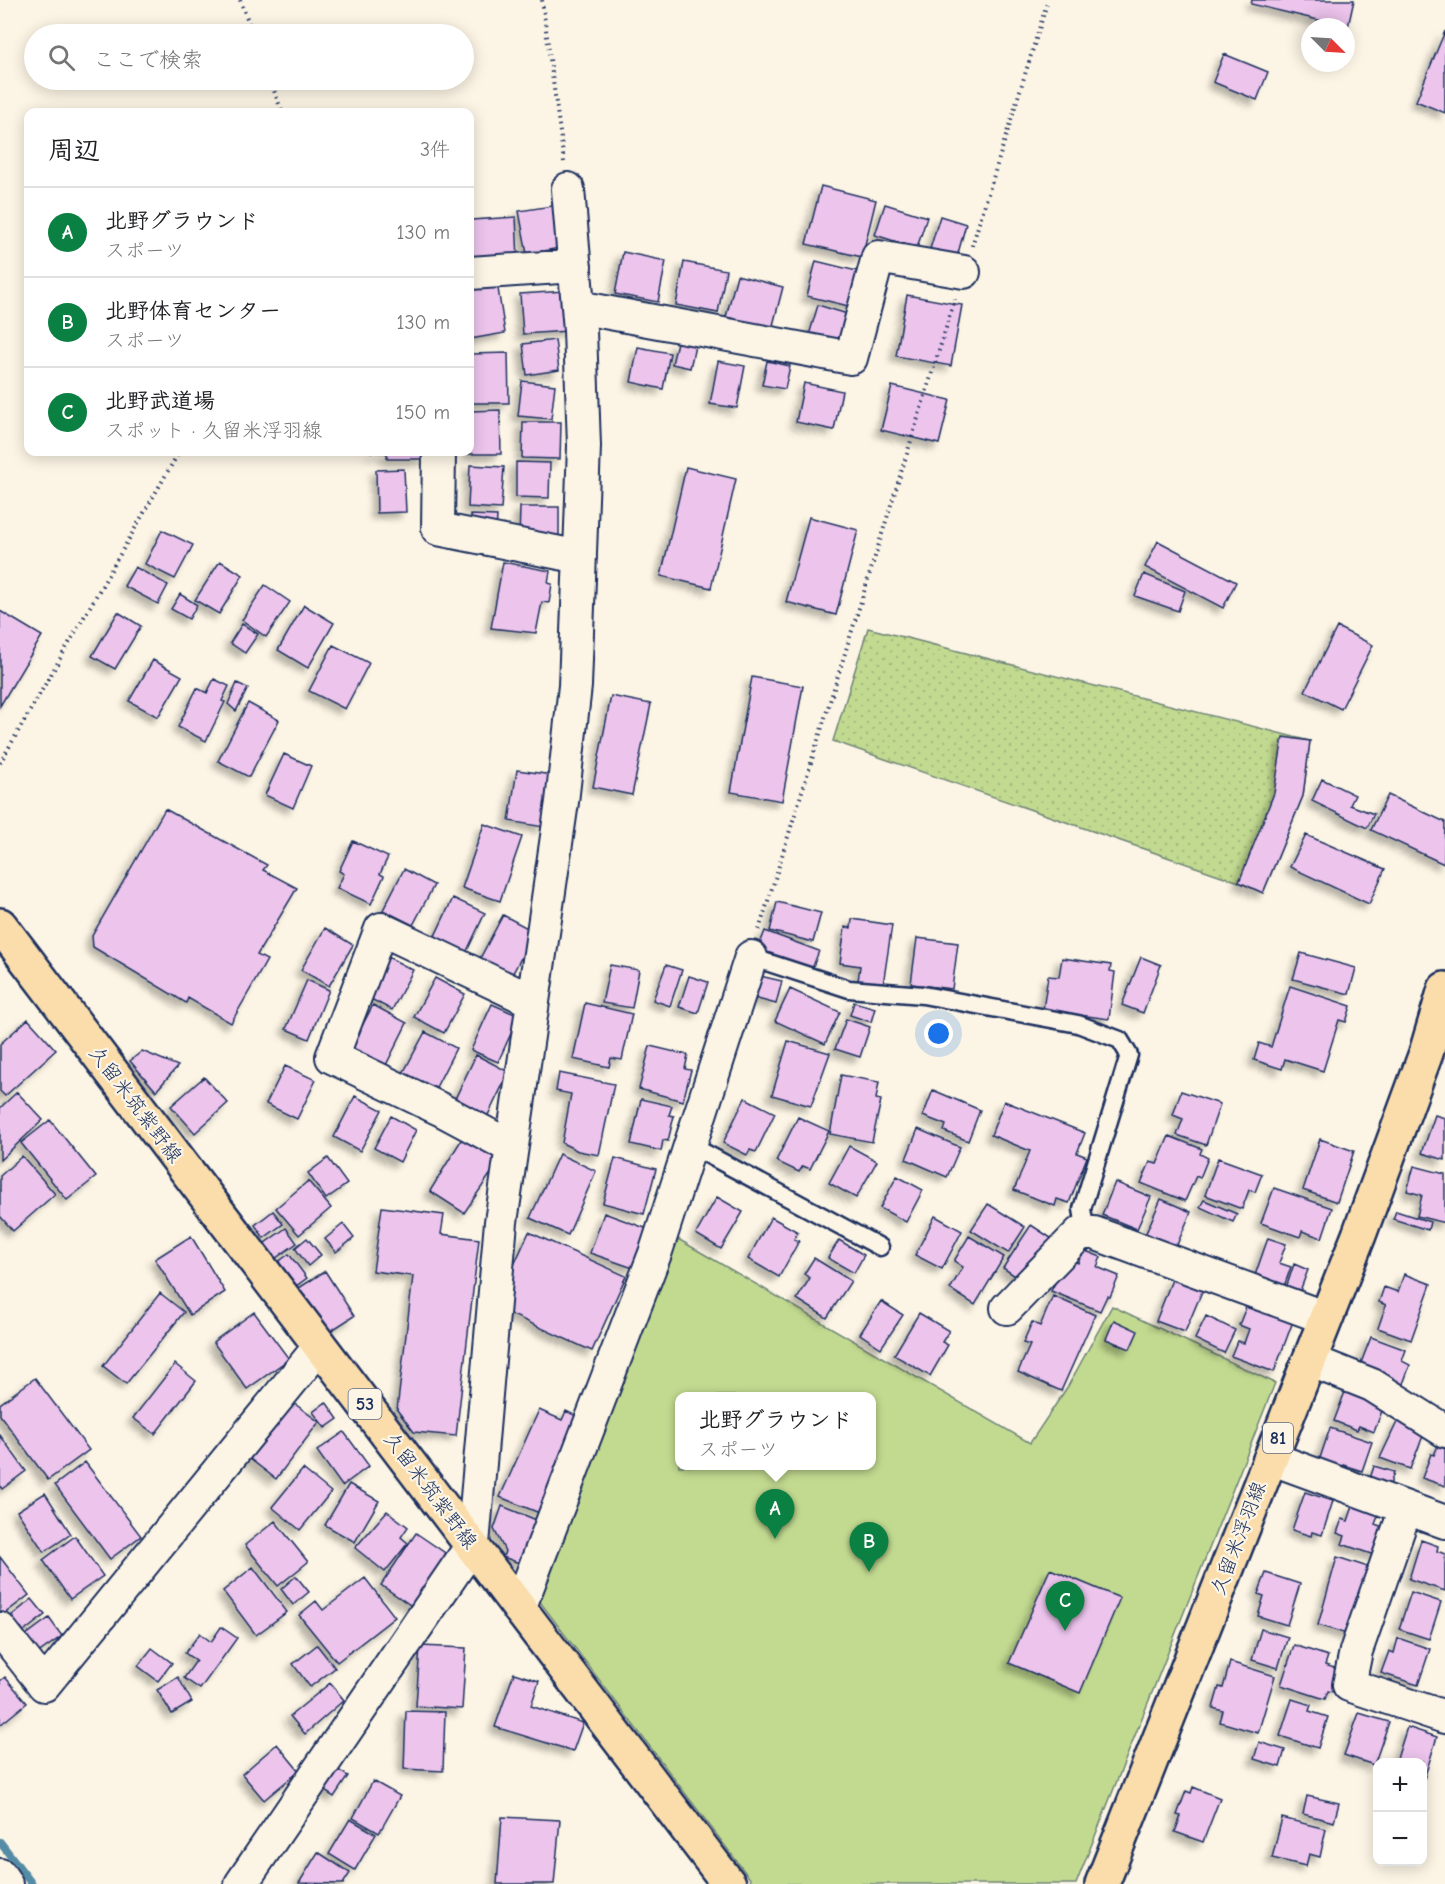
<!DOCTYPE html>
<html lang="ja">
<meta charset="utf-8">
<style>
body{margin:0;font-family:"Comic Neue","Klee One",sans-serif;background:#f6f6f6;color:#202124}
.controls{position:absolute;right:18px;bottom:18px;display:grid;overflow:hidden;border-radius:12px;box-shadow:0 3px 15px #0003}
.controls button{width:54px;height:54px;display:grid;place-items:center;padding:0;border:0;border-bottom:2px solid #e0e0e0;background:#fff;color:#202124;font:30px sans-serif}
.compass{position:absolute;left:1301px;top:18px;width:54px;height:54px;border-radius:50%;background:#fff;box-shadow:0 3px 15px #0003;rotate:114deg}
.you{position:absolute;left:939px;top:1034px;width:21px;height:21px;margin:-15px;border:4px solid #fff;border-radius:50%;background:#1a73e8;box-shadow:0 0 0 9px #1a73e833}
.badge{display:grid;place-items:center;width:39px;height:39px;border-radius:50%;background:#0b8043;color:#fff;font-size:20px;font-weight:700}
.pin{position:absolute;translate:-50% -50px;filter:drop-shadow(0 2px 3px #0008)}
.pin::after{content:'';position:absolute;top:32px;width:21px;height:18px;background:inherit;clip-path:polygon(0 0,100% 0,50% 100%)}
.popup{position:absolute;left:675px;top:1392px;width:201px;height:78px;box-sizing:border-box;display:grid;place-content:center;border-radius:12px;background:#fff;filter:drop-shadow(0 2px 4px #0005);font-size:20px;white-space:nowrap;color:#757577}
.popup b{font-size:22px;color:#202124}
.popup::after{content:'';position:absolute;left:50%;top:100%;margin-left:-12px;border:12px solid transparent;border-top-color:#fff}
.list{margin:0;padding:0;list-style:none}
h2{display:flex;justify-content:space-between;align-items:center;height:78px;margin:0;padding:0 24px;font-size:26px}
h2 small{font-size:20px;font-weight:400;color:#757577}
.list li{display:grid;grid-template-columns:39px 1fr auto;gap:18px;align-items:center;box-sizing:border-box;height:90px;padding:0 24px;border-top:2px solid #e0e0e0}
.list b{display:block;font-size:22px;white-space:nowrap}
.list p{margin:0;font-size:20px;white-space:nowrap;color:#757577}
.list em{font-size:20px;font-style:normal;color:#757577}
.icon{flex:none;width:33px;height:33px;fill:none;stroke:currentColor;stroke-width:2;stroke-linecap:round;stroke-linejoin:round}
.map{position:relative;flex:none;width:1445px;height:1884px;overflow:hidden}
.search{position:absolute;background:#fff;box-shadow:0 3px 15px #0003;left:24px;top:24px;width:450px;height:66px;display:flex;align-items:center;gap:15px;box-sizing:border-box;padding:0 21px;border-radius:33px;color:#757577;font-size:22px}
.panel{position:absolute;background:#fff;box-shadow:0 3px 15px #0003;left:24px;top:108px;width:450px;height:348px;border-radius:12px}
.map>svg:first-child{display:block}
</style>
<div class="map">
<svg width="1445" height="1884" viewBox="0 0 1445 1884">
<defs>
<pattern id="grass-dots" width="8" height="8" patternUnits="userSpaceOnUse" patternTransform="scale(1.5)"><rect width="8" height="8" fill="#c2da90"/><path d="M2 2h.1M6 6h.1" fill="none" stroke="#a6bb7f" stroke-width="1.8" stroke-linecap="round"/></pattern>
<filter id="shadow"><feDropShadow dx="-5.5" dy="5.5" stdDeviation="3" flood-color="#0004"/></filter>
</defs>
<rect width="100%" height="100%" fill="#fcf5e5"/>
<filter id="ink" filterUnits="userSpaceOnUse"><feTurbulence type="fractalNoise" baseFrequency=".0167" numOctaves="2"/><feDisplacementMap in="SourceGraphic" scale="12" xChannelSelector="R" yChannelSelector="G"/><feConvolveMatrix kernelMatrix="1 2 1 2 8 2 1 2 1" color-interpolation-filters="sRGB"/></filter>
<g filter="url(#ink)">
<path fill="url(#grass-dots)" stroke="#6e8477" stroke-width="1.5" d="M868,628l442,113 -7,55 -40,97 -24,-11 -406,-141z"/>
<path fill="#c2da90" stroke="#6e8477" stroke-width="1.5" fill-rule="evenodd" d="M678,1239l352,204 38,-57 44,-80 163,77 -199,501h-322l-223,-294zM679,1396h192v70h-192z"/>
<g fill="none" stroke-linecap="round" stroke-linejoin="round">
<path stroke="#548ca5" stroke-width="8" d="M0,1842l32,42"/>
</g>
<path fill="#ecc4ec" stroke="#1b2f5e" stroke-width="1.5" filter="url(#shadow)" d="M1252,0h102l-6,27 -97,-23z
M1445,31v82l-29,-12z
M1224,54l44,18 -11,28 -44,-18z
M821,186l55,14 -14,57 -56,-13z
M885,204l42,13 -10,31 -42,-13z
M558,205l7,42 -38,7 -8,-43z
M940,216l26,8 -9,33 -27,-8z
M516,217l2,43 -45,3 -2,-43z
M623,252l43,9 -8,41 -43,-8z
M816,261l53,13 -8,35 -54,-13z
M684,262l42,8 -8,43 -42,-8z
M737,275l46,12 -11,42 -46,-12z
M497,282l8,51 -35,6v-53z
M565,291l3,40 -45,3 -3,-40z
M907,295l55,10 -11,61 -55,-10z
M818,305l36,11 -12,37 -35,-11z
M555,340l4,30 -32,5 -4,-31z
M677,342l18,4 -5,22 -18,-4z
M638,347l32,6 -7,36 -32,-7z
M508,353l1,50h-39v-49z
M718,361l27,5 -8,42 -27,-4z
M767,361l23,5 -5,23 -23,-4z
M522,381l33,4 -4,34 -33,-3z
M804,383l38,8 -8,39 -38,-8z
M892,386l58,14 -11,44 -58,-14z
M500,410l1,44h-34l3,-2v-41z
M523,422h38l-1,37 -38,-1z
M370,452h55l-1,7h-37v-6z
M516,462l34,1 -1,35 -33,-1z
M470,465l34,2 -3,42 -33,-2z
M686,467l50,12 -25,109 -50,-12z
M404,469l2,43 -29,1 -1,-43z
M520,507h39v34l-40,-1z
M471,515l26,1 -1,19h-25z
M809,517l49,13 -22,85 -50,-13z
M162,530l31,15 -18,34 -30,-15z
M1158,541l78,41 -13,26 -78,-41z
M220,561l23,14 -24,39 -24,-14z
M503,562l47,9 -2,12 4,1 -3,19 -7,-1 -6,31 -45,-5z
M135,567l33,18 -10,19 -34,-18z
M1144,574l41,17 -7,20 -43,-15z
M265,585l25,17 -24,35 -24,-17z
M180,594l17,11 -8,14 -18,-10z
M304,605l30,18 -26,45 -30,-18z
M0,611l42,25 -42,70z
M118,612l23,14 -26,43 -23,-13z
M242,624l16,10 -13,19 -15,-10z
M1337,627l36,18 -32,64 -36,-18z
M333,645l36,18 -24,46 -36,-18z
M153,660l29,16 -24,41 -29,-16z
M752,677l51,9 -21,115 -51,-9z
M214,679l15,7 -7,15 3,1 -19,39 -28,-14 19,-39 10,5z
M237,683l11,5 -12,23 -8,-7z
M611,696l40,8 -19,91 -39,-8z
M248,703l31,17 -30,57 -31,-16z
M1283,737l27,4 -7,55 -40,97 -24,-11 35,-89z
M284,754l27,12 -18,42 -28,-13z
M517,770l35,5 -9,52 -34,-6z
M1322,779l33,16 -5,10 24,9 -7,14 -55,-27z
M1388,795l57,27 -1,42 -73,-34z
M165,809l102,56 -4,5 34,18 -40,67 10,5 -36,63 -43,-25 -2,5 -93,-56 -1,-11z
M484,824l38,13 -22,64 -38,-13z
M1306,835l79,34 -16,35 -79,-37z
M353,841l35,16 -8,17 4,2 -13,28 -34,-16 7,-14 -5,-3z
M404,869l30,16 -21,40 -30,-15z
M453,898l32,15 -19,40 -32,-15z
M777,902l44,11 -8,29 -43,-11z
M503,915l32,17 -27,50 -32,-16z
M852,919l40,6 -9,60 -25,-4 2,-15 -20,-3 5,-36 6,1z
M325,928l28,17 -24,41 -28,-16z
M765,931l54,20 -9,23 -54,-20z
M917,938l41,5 -6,46 -41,-5z
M1301,953l55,15 -7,26 -56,-15z
M388,957l25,13 -21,40 -25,-13z
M1141,957l20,8 -18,48 -21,-8z
M1062,958l49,7 -1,6 5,1 -6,47 -66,-9 5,-34 11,1z
M610,965l29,5 -7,38 -30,-5z
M666,965l16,5 -12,36 -17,-6z
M689,976l19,6 -10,31 -19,-6z
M760,976l22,5 -6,23 -22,-6z
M435,978l30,16 -21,39 -30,-16z
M307,980l22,10 -20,49 -23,-10z
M1290,986l61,20 -5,16 -7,-2 -16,51 -38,-12 -3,10 -28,-9 5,-17 12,4z
M790,989l50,23 -15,32 -50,-23z
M854,1002l21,6 -4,14 -21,-7z
M585,1003l47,11 -10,46 -11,-2 -2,9 -36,-8z
M492,1004l27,12 -21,46 -27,-12z
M373,1005l34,18 -22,44 -35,-18z
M28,1019l28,31 -51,46 -5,-5v-47z
M846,1019l24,8 -10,30 -25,-8z
M425,1032l31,16 -25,49 -32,-16z
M788,1041l42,12 -19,53 -39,-11z
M650,1046l38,9 -3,14 6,1 -8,31 -44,-12z
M142,1051l36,15 -22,25 -26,-30z
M476,1055l33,17 -22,45 -33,-16z
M285,1066l31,14 -19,39 -31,-15z
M559,1073l55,11 -15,71 -21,-4 -16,-8 9,-49 -15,-3z
M841,1075l38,7 -3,17 5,1 -9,42 -42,-8z
M204,1077l24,26 -33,30 -24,-27z
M933,1090l47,20 -12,31 -24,-10 2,-6 -23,-9z
M1181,1091l39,13 -14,41 -29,-10 6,-16 -10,-4z
M17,1092l26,28 -43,40v-52z
M355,1096l27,14 -22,41 -26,-14z
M745,1098l30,15 -19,39 -6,-2 -3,5 -24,-12z
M641,1099l31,7 -3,9 5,1 -6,25 -5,-1 -2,11 -30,-7z
M1004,1101l81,32 -8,20 10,4 -18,46 -12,-4 -2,7 -41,-16 16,-39 -39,-16z
M1435,1115l10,3v42l-23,-7z
M391,1116l25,14 -16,32 -26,-14z
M798,1117l31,14 -19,38 -7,-3 -4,6 -23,-11z
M50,1120l46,57 -29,23 -46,-57z
M918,1129l42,18 -13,30 -41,-18z
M1169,1136l33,13 -2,5 8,4 -8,20 -4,-2 -11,25 -44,-18 9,-21 7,2z
M463,1137l37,23 -36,53 -34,-22z
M1320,1139l34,12 -17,51 -34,-12z
M849,1146l28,15 -21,37 -27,-15z
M559,1154l37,17 -28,64 -38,-17z
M22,1156l33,38 -42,37 -13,-15v-40z
M328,1158l19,26 -21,15 -18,-26z
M615,1158l41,11 -12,45 -41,-11z
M1218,1158l44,16 -7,18 -6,-2 -7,19 -37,-14z
M1414,1166l31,8v49l-28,-7 5,-21 -15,-4z
M897,1176l26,14 -17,32 -26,-14z
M308,1181l23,27 -32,27 -23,-27z
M1115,1182l36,15 -14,32 -35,-14z
M1274,1188l58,20 -10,30 -20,-7 -2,6 -39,-14z
M717,1197l26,15 -22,37 -25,-15z
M1161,1199l30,13 -15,35 -30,-14z
M1204,1200l33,14 -4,8 -33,-15z
M988,1204l37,23 -17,26 -37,-23z
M382,1207l62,8 -3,19 38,5 -23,197 -42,-4 -17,-22 16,-134 -40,-5z
M273,1211l10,13 -19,14 -9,-13z
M1396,1211l34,11 -2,8 -35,-11z
M604,1213l44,16 -15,39 -43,-15z
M935,1216l27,15 -20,38 -27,-14z
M771,1217l27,15 -4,7 5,2 -20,36 -31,-18z
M343,1224l11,14 -18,14 -11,-13z
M1031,1225l23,15 -28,43 -23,-15z
M286,1228l11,15 -28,20 -11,-15z
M529,1232l97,44 -34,75 -97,-44z
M191,1236l34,56 -35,23 -35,-56z
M969,1236l35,21 -29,48 -25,-16 13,-22 -9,-6z
M307,1238l14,17 -13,11 -13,-18z
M1268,1238l18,6 -7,19 12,4 -9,25 -29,-11z
M839,1240l25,15 -10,18 -26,-15z
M1083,1250l18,7 -4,10 22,9 -9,21 -3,-1 -7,15 -49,-20 17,-33 10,5z
M289,1254l18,24 -19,14 -18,-24z
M814,1258l37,23 -24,37 -30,-19 13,-21 -6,-4z
M1294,1264l14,6 -10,26 -13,-5z
M325,1271l29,45 -25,16 -30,-44z
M1404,1274l27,10 -20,56 -33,-12 8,-23 -7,-3 5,-15 14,5z
M1173,1277l30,12 -18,43 -29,-11z
M160,1293l24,19 -58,72 -23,-18z
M1053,1296l42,19 -34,76 -43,-19 12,-27 -7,-2 9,-21 8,4z
M881,1301l22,14 -22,33 -21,-14z
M1259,1303l36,13 -21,56 -43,-16 6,-15 7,2 5,-14 -10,-4 7,-18 11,3z
M254,1312l35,47 -42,30 -34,-47z
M919,1313l30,18 -7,11 6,3 -18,31 -36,-21z
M1206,1316l29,14 -11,23 -29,-14z
M1114,1320l24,11 -8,18 -24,-10z
M1371,1337l35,13 -4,11 8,4 -7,19 -44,-16z
M175,1364l21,17 -41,53 -22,-16z
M35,1378l54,72 -41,30 -48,-65v-11z
M1346,1389l39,14 -11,29 -15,-6 -2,4 -23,-9z
M287,1398l32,24 -43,57 -31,-24z
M326,1402l12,17 -13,9 -12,-16z
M539,1410l23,10 4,-9 19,9 -43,94 -42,-17z
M1398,1420l27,11 -15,38 -30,-11z
M1330,1428l42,14 -10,29 -19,-6 -2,4 -22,-8z
M344,1432l25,34 -27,20 -25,-35z
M0,1435l26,36 -24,18 -2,-3z
M1439,1443l6,2v41l-23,-8 9,-24 3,1z
M85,1462l56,74 -31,23 -55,-74z
M1374,1466l20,6 -5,16 -20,-6z
M303,1469l28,23 -31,38 -28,-23z
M349,1484l30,17 -24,41 -30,-17z
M1305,1492l28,9 -11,34 -10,-3 -1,4 -19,-6z
M45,1493l26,41 -27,18 -27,-41z
M502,1506l37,15 -17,43 -19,-7 2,-6 -11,-22z
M1353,1506l26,8 -4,10 11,4 -9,28 -35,-12 3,-8 -8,-3 5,-14 6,2z
M387,1511l21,16 -7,10 7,6 -23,29 -30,-24z
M275,1521l33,41 -30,24 -33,-41z
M416,1533l38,26 -35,52 -38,-26z
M75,1536l28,40 -33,23 -27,-39z
M1421,1540l17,6 -1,5 8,3v37l-36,-12z
M0,1557l29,38 -29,22z
M1337,1557l34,11 -21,67 -32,-10z
M253,1567l34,45 -31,23 -33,-44z
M1050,1569l70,29 -40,95 -71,-30z
M1266,1573l34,11 -13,41 -29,-9 6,-20 -6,-2z
M296,1576l13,16 -16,13 -12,-16z
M365,1578l30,39 -58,45 -38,-47 17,-14 7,9z
M1411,1592l30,10 -12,37 -30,-10z
M32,1599l13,16 -28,22 -12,-16z
M49,1618l13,18 -31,22 -13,-17z
M221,1627l16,11 -37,51 -16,-11 12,-17 -11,-8 15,-20 11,9z
M1261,1629l27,8 -10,31 -26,-8z
M1398,1638l32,11 -12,36 -37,-12 8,-22 5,2z
M317,1645l18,23 -25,19 -17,-23z
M1294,1645l34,11 -3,9 16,5 -8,22 -5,-1 -3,8 -44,-14z
M420,1646l46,2 -4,61 -46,-3z
M152,1648l20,15 -14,18 -20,-15z
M1230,1662l45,14 -17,57 -38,-11 3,-11 -10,-3 6,-21 4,1z
M514,1673l25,8 -8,25 52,17 -10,28 -78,-24z
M5,1677l22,26 -27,22v-44z
M178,1677l14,25 -20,12 -15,-24z
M330,1683l14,17 -39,34 -15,-18z
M1292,1699l19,6 -2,6 19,6 -10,31 -38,-12z
M406,1711l39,1 -2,59 -39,-2z
M1359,1713l30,9 -15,43 -30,-10z
M1407,1727l30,10 -13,42 -2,-17h-26z
M1259,1742l26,8 -5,17 -26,-8z
M277,1744l22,27 -35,29 -22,-26z
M333,1767l15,9 -14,21 -14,-9z
M373,1781l27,15 -21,37 -26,-15z
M1193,1787l27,11 -17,44 -28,-10 6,-16 -4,-1 9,-24 5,2z
M1307,1796l32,7 -5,19 -31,-8z
M502,1817l58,3 -6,64h-57z
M1282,1818l44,11 -6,28 -11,-3 -3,12 -34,-8z
M350,1819l26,15 -21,36 -26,-16z
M318,1852l32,21 -7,11 -44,-1z"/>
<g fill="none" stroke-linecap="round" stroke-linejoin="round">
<g stroke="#1b2f5e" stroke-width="21">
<path id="service" d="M751,957l98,32 74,6 155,29 42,16 9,15 -47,154 4,24
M690,1145l190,102"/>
</g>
<g stroke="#1b2f5e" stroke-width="36">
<path id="minor" d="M470,273l105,-7
M578,307l273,51 27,-101 86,15
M439,452l-1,77 142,28
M511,1147l-71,-38 -108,-52 49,-128 151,72
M1007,1308l73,-75h14l232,85
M1309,1360l63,25 73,46
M1270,1458l175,64
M1406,1508l-50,143 -7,34 96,32
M519,1609l137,-358 95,-294
M0,1629l44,56 276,-339
M0,1875l6,9
M241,1884l232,-340 28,-322 61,-420 13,-116 9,-240 -4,-116 -12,-141"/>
</g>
<g stroke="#1b2f5e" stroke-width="38">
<path id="primary" d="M0,925l729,959
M1102,1884l257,-649 67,-182 19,-64"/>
</g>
<path stroke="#1b2f5e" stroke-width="4" stroke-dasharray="1.5 4.5" stroke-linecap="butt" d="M240,0l13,34
M542,0l22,162
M270,80l12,32
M972,246l76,-246
M0,763l179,-311
M759,930l196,-631"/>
<use href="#service" stroke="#fcf5e5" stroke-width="16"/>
<use href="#minor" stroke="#fcf5e5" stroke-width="32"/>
<use href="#primary" stroke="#faddab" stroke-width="33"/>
</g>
</g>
<g text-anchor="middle" stroke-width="4.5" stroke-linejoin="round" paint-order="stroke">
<g fill="#fcf5e5" stroke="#5e6a86" stroke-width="1.5">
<rect x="348.5" y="1389" width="33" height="30" rx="4.5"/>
<rect x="1263" y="1423" width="30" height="30" rx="4.5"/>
</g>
<g font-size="18" font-weight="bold" fill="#1b2f5e">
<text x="365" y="1410">53</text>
<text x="1278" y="1444">81</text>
</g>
<g font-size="20" fill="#1b2f5e" stroke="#fcf5e5">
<text transform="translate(136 1104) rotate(53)" y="7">久留米筑紫野線</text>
<text transform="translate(431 1490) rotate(53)" y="7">久留米筑紫野線</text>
<text transform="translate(1238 1538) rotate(-69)" y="7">久留米浮羽線</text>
</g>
</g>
</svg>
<div class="controls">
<button>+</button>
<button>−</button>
</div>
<svg class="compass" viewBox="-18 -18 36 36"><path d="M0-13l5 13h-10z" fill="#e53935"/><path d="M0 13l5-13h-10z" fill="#757577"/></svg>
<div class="you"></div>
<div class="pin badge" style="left:775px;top:1539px">A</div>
<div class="popup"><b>北野グラウンド</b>スポーツ</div>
<div class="pin badge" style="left:869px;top:1572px">B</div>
<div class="pin badge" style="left:1065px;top:1631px">C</div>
<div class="search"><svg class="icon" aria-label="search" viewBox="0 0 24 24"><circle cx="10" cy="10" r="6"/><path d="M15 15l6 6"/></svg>ここで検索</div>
<section class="panel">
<h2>周辺<small>3件</small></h2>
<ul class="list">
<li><span class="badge">A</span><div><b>北野グラウンド</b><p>スポーツ</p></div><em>130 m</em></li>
<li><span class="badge">B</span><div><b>北野体育センター</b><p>スポーツ</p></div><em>130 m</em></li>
<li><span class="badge">C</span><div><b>北野武道場</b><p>スポット · 久留米浮羽線</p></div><em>150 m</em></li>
</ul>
</section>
</div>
